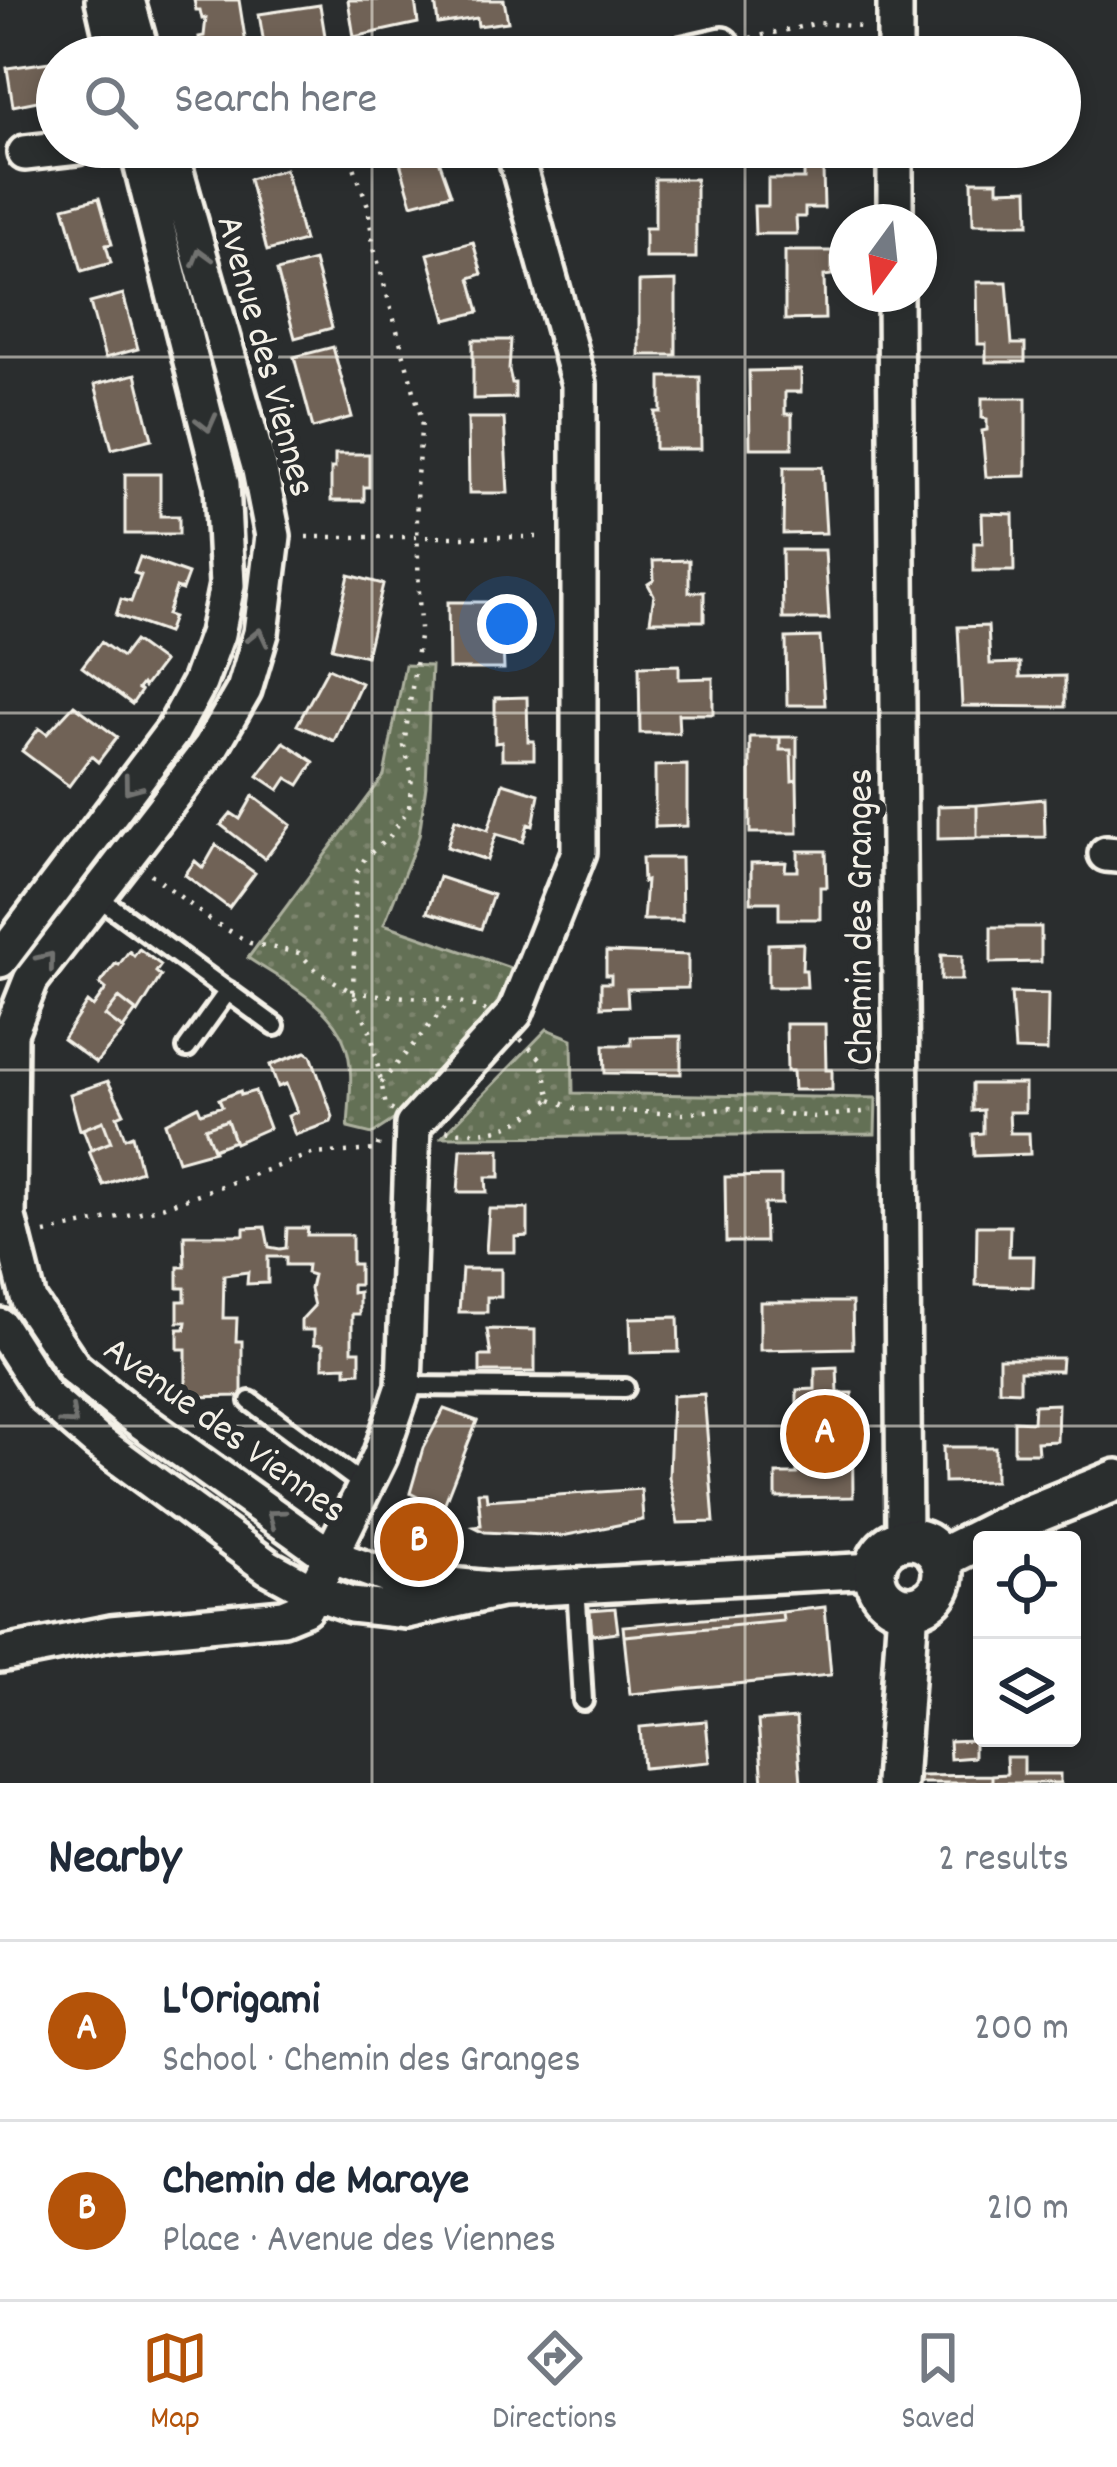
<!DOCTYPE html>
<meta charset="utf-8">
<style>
body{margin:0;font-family:Dekko,sans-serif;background:#f6f6f7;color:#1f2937}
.controls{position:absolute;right:36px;bottom:36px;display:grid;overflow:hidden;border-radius:12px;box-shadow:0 6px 18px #0003}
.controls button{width:108px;height:108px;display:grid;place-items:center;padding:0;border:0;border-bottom:3px solid #e0e1e3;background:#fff;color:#1f2937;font:60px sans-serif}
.compass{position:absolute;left:829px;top:204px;width:108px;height:108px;border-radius:50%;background:#fff;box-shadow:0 6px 18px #0003;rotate:195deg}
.you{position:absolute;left:507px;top:624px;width:42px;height:42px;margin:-30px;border:9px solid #fff;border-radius:50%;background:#1a73e8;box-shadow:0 0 0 18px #1a73e833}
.badge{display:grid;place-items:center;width:78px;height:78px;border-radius:50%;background:#b45309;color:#fff;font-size:39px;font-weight:700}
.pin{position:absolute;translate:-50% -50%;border:6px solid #fff;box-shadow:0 3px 12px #0006}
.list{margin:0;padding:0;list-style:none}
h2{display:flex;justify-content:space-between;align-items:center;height:156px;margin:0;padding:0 48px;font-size:51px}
h2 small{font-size:39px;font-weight:400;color:#747a83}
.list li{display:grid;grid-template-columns:78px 1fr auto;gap:36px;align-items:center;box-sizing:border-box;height:180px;padding:0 48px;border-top:3px solid #e0e1e3}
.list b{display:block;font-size:45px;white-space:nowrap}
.list p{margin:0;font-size:39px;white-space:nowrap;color:#747a83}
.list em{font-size:39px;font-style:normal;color:#747a83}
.icon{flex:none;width:66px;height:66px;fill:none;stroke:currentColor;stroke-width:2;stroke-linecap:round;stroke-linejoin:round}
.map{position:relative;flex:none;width:1117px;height:1783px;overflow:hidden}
.search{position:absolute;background:#fff;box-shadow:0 6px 18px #0003;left:36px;right:36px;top:36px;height:132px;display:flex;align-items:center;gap:30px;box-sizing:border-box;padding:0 42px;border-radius:66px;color:#747a83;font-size:45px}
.sheet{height:516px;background:#fff}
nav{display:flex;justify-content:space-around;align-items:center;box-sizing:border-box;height:168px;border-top:3px solid #e0e1e3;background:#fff;font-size:33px;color:#747a83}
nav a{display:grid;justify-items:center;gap:6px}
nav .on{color:#b45309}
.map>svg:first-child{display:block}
</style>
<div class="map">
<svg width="1117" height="1783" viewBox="0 0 1117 1783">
<defs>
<pattern id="grass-dots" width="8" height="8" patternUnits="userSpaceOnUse" patternTransform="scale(3)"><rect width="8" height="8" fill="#646f55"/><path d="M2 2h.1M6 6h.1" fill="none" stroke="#7b846d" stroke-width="1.8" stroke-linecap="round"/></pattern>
</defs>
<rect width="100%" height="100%" fill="#2a2d2e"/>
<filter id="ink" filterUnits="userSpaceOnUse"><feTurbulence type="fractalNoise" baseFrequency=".00833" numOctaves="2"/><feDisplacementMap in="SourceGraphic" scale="24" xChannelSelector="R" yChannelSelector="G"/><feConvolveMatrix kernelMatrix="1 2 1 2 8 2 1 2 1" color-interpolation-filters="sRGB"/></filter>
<g filter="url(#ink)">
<path fill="url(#grass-dots)" stroke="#acb09e" stroke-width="3" d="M405,665l26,1 -5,119 -7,51 -35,88 132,46 -9,29 -97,110 -38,25 -24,-6c1,-27 7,-59 -3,-84 -14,-40 -64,-64 -97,-86l136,-182z
M547,1029l25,10 1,54 303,5 -1,36 -433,3z"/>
<path fill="#706257" stroke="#f4f1e8" stroke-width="3" d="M194,0h45l9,57h-46l-3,-20 5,-1 2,-18 -4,1 -2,-9h-4z
M348,0h67l3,23 -64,14z
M435,0h69l4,22 -30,4 -1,-8 -39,6z
M320,5l6,37 -61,8 -6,-36z
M57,61v36l-44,9 -6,-38z
M422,147l5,4 8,-2 16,45 -39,10 -13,-45 11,-10z
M285,169l19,72 -37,10 -18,-72z
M804,169l19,1 1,38h-19v9h-9l1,17h-42l-1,-28h14v-27h36z
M655,179h41v79h-51v-30h10z
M972,181h26v9l30,-1 1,35h-56z
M99,198l13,46 -6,1 5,18 -29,8 -18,-64z
M473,242l9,32 -12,4 9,34 -33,8 -18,-66z
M785,251h47v24l-8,1 1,43 -40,1z
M314,261l18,67 -37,10 -18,-67z
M676,281v74h-37v-73z
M977,282h30l5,62h13v18h-39v-18h-8z
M123,294l15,55 -33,9 -15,-55z
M473,340h38l-2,30 3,13h3v15l-42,1z
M333,347l19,70 -39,11 -19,-71z
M801,370v22h-16v22h7v34h-42l-1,-77z
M136,374l16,65 -40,10 -17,-65z
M661,377h39l1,72h-46v-37h6z
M982,398h44v78l-40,1 -4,-46 5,-1v-11l-5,-1z
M468,418h36l4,75h-39z
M335,454h34v33h-5v14h-33v-33h4z
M784,467h38l4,66 -43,1z
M125,474h35v42h19v18h-54z
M982,513l31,1 1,57h-40v-28h9z
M782,550h43l4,69h-46z
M140,557l48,17 -6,16 -6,-2 -9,27 6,2 -6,16 -51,-18 5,-16 10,3 10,-27 -7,-2z
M689,560v32h15v29h-54l4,-26 -6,-11 6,-4 -1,-19z
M349,575l34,9 -17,72 -34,-8z
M448,602h41v45l14,-1 1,23h-55z
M988,626l2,38 30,-1v14l45,-1v31l-103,-1 -4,-79z
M820,637l5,68h-38l-1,-67z
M134,641l29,21 -19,25 -2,-3 -4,5 3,2 -9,13 -50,-37 19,-25 21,15z
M679,665v14l34,-1v36h-35l1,19h-39l-1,-67z
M328,668l33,15 -27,58 -37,-16z
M527,697l1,44h6v18h-32v-17l-7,1v-45z
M74,705l43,32 -19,25 -7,-6 -22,30 -47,-35 17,-23 8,6z
M750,737h30v13h11l1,31 5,-1 1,53h-48z
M780,737h17v43l-5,1 -1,-31h-11z
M284,742l30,20 -15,23 -12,-7 -8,12 -21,-14z
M687,765v61l-32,1v-61z
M503,783l36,11 -6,32 -5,-2 -5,18 -27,-8 -9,26 -40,-13 8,-28 33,11z
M253,796l38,29 -26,34 -44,-34 10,-12 9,6z
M1044,799l1,38 -68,1v-33z
M977,805v33l-39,1v-33z
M216,845l39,28 -26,35 -44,-33 10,-14 8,7z
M798,851h28l1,36h-7v32h-41v-17h-28v-39l35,-1 -1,9h13z
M642,858h39l1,62h-39l3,-39 -3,1z
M439,877l54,18 -12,34 -54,-17z
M991,927h50v35l-50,1z
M803,943l-1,27h4l1,17h-39v-43z
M139,949l22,16 -5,7 5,4 -23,37 -19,-15 -14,18 19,14 -28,33 -33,-24 24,-37 6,5 13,-18 -6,-5 16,-21 3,2 10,-14 5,5z
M606,952l82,3v33l-61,1 1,17 -27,1v-24h10v-8h-5z
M941,955l21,1v24h-21z
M1011,993l37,1 -1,57 -32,-1z
M119,998l17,13 -13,18 -18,-13z
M786,1024h39l1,46h6v20h-38l-1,-19h-6z
M681,1036v38l-76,-1 -1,-28h27v-8z
M306,1052l5,3 22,62 -2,5 -36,13 -7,-19 9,-4 -11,-28 -8,3 -8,-22z
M108,1081l16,32 -7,3 8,22 7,-3 9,36 -38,14 -14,-34 22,-9 -8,-21 -23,9 -10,-36z
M972,1084h53v28h-16l1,21h19l1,21 -56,2 -1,-22 10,-1v-23l-11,1z
M240,1091l1,4 14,-4 14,37 -34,15 -8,-23 -22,8 9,23 -36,10 -13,-38 33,-17 3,7 21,-7 -3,-7z
M227,1120l7,21 -21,8 -8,-21z
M103,1121l8,21 -20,8 -8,-21z
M461,1149h39v28h-14l1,15h-29z
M781,1176v28h-17l1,38h-39l-1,-65z
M489,1209h39v27l-13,1v15h-29z
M977,1226h33l-1,30h25l-1,31 -57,-2z
M265,1227l4,20 11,2 6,-1 1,-20h21l-1,7h45v29h7v21h-7v8l7,-1v22h-7v37h8v21l-14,1v-7l-23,1v-22l-9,-1v-14h-13v-10l13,-14 -4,-17 3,-14 -7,-2 1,-8h-21v-8h-18v26l-21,1 1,-12 -24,3 -1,43h14l-1,23h6v55l-56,1v-48h-8v-20h7l1,-7h-8v-21h7v-13h-7v-21h7l-1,-32h60v-7z
M462,1269h39v28h-14v15h-28z
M760,1302h92l1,46 -93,2z
M678,1317l1,35 -48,1 -1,-35z
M487,1329l48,1v42h-55v-16h11z
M999,1358h63l-1,13h-41v20l-21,-1z
M837,1367l1,26h14l1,104 -77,1v-24h21v-84l18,-1v-21z
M704,1394l10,128 -36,1 -9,-46 3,-81z
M1058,1404l-1,37 -20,1 1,11h-24v-32l19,1 1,-17z
M444,1409l33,12 -35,89 -32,-17 13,-45z
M943,1447h52v34l-51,1z
M641,1489l2,31 -81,16 -77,-4 -12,-6 8,-1 -3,-33h8l1,8z
M825,1607l6,68 -201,19 -6,-58 159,-15 -1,-9z
M615,1608l3,24 -26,3 -2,-25z
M782,1612l1,9 -159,15 -1,-10z
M796,1718l5,65h-38l-5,-62z
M706,1721l4,41 -67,6 -3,-41z
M974,1740v17l-24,2 -1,-18z
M1006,1757h18v17h36v9h-68v-8l15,-1z
M992,1775v8h-73l1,-7z"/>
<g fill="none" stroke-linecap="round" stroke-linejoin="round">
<g stroke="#f4f1e8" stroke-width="26">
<path id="service" d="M98,897l177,129
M187,1048l41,-57
M404,1386l221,2
M250,1401l115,85
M576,1584l7,117"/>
</g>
<g stroke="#f4f1e8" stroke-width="42">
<path id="minor" d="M103,0l13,57
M127,0l16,57
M669,57l53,-12
M895,57v-57
M169,147l91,323 13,66 -12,97 -17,57 -33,57 -180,233 -21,53 -2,184 21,84 45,67 53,43 203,145 68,24 103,10
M895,147v75
M25,153l52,-6
M895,294l9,1245
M1106,854l11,1
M0,960l173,-229 26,-48 18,-49 10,-49 -5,-101 -85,-337
M0,1326l45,70 52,45 171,126 46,25 37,13 56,6 94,-21 374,-20
M0,1655l111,-22 172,-16 22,-9 75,-152 24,-70 9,-261 102,-112 64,-161v-468l-66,-237"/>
</g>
<g stroke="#f4f1e8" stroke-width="48">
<path id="tertiary" d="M875 1573a34 34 0 1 1 68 0a34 34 0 1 1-68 0Z
M940,1559l75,-38 102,-41
M896,1783l12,-176"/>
</g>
<path stroke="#f4f1e8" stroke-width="4.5" stroke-dasharray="3 9" stroke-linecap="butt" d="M750,38l69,-15 43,4
M306,537h240
M151,874l59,46 40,23 49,10 17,17 37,23 3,-119 9,-16 26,-23 18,-27 3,-32 -8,-30 16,-116 -4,-143 6,-67 -49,-176 -5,-38 -21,-59
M353,993l98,7 30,8 24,16 36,35 10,40c-14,9 -32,25 -48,29 -41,10 -84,1 -117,-22l-15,-73z
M381,1083l70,-83
M551,1099l25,10 107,5 46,-6 86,9 57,-6
M45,1233l114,-25 153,-54 65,-4 2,-9"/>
<use href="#service" stroke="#2a2d2e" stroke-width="16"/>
<use href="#minor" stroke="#2a2d2e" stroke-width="33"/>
<use href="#tertiary" stroke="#2a2d2e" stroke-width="39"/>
</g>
<defs><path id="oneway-chevron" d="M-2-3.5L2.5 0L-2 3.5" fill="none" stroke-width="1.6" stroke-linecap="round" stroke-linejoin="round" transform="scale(3)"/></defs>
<g stroke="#71726f">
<use href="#oneway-chevron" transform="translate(201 257) rotate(-106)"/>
<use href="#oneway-chevron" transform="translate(207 423) rotate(76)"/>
<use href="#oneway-chevron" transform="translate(258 637) rotate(-77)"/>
<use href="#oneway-chevron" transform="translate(131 786) rotate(127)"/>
<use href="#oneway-chevron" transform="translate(47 960) rotate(-51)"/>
<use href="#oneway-chevron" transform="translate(70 1418) rotate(42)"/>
<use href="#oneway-chevron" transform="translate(275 1517) rotate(-144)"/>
</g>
</g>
<path fill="none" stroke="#f4f1e8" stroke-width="3" stroke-opacity="0.55" d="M372,0v57M745,0v57M372,147v1636M745,147v1636M0,357h1117M0,713h1117M0,1070h1117M0,1426h1117"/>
<g text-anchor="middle" stroke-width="12" stroke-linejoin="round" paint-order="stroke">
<g font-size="39" fill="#f4f1e8" stroke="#2a2d2e">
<text transform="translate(269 355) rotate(75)" y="14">Avenue des Viennes</text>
<text transform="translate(857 917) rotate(-90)" y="14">Chemin des Granges</text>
<text transform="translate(227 1427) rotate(36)" y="14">Avenue des Viennes</text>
</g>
</g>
</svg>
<div class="controls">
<button><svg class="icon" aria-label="locate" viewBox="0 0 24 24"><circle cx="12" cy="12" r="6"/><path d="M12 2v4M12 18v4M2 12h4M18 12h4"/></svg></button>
<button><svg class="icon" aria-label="layers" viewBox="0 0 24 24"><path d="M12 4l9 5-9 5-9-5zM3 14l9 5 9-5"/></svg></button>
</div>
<svg class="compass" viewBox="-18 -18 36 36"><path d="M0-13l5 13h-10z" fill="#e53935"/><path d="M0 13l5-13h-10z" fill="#747a83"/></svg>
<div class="you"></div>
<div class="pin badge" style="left:825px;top:1434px">A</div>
<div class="pin badge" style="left:419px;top:1542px">B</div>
<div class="search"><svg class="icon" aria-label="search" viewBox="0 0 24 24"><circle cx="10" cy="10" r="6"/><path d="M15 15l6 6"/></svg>Search here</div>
</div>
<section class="sheet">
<h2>Nearby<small>2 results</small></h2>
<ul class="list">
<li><span class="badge">A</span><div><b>L'Origami</b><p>School · Chemin des Granges</p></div><em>200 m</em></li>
<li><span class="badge">B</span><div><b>Chemin de Maraye</b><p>Place · Avenue des Viennes</p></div><em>210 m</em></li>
</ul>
</section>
<nav>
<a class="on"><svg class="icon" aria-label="map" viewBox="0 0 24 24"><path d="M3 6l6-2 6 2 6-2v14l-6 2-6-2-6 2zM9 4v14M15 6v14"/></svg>Map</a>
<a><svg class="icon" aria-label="directions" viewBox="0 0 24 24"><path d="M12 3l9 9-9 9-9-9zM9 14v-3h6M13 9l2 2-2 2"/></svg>Directions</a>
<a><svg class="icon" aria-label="saved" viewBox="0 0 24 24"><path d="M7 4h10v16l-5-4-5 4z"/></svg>Saved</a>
</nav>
